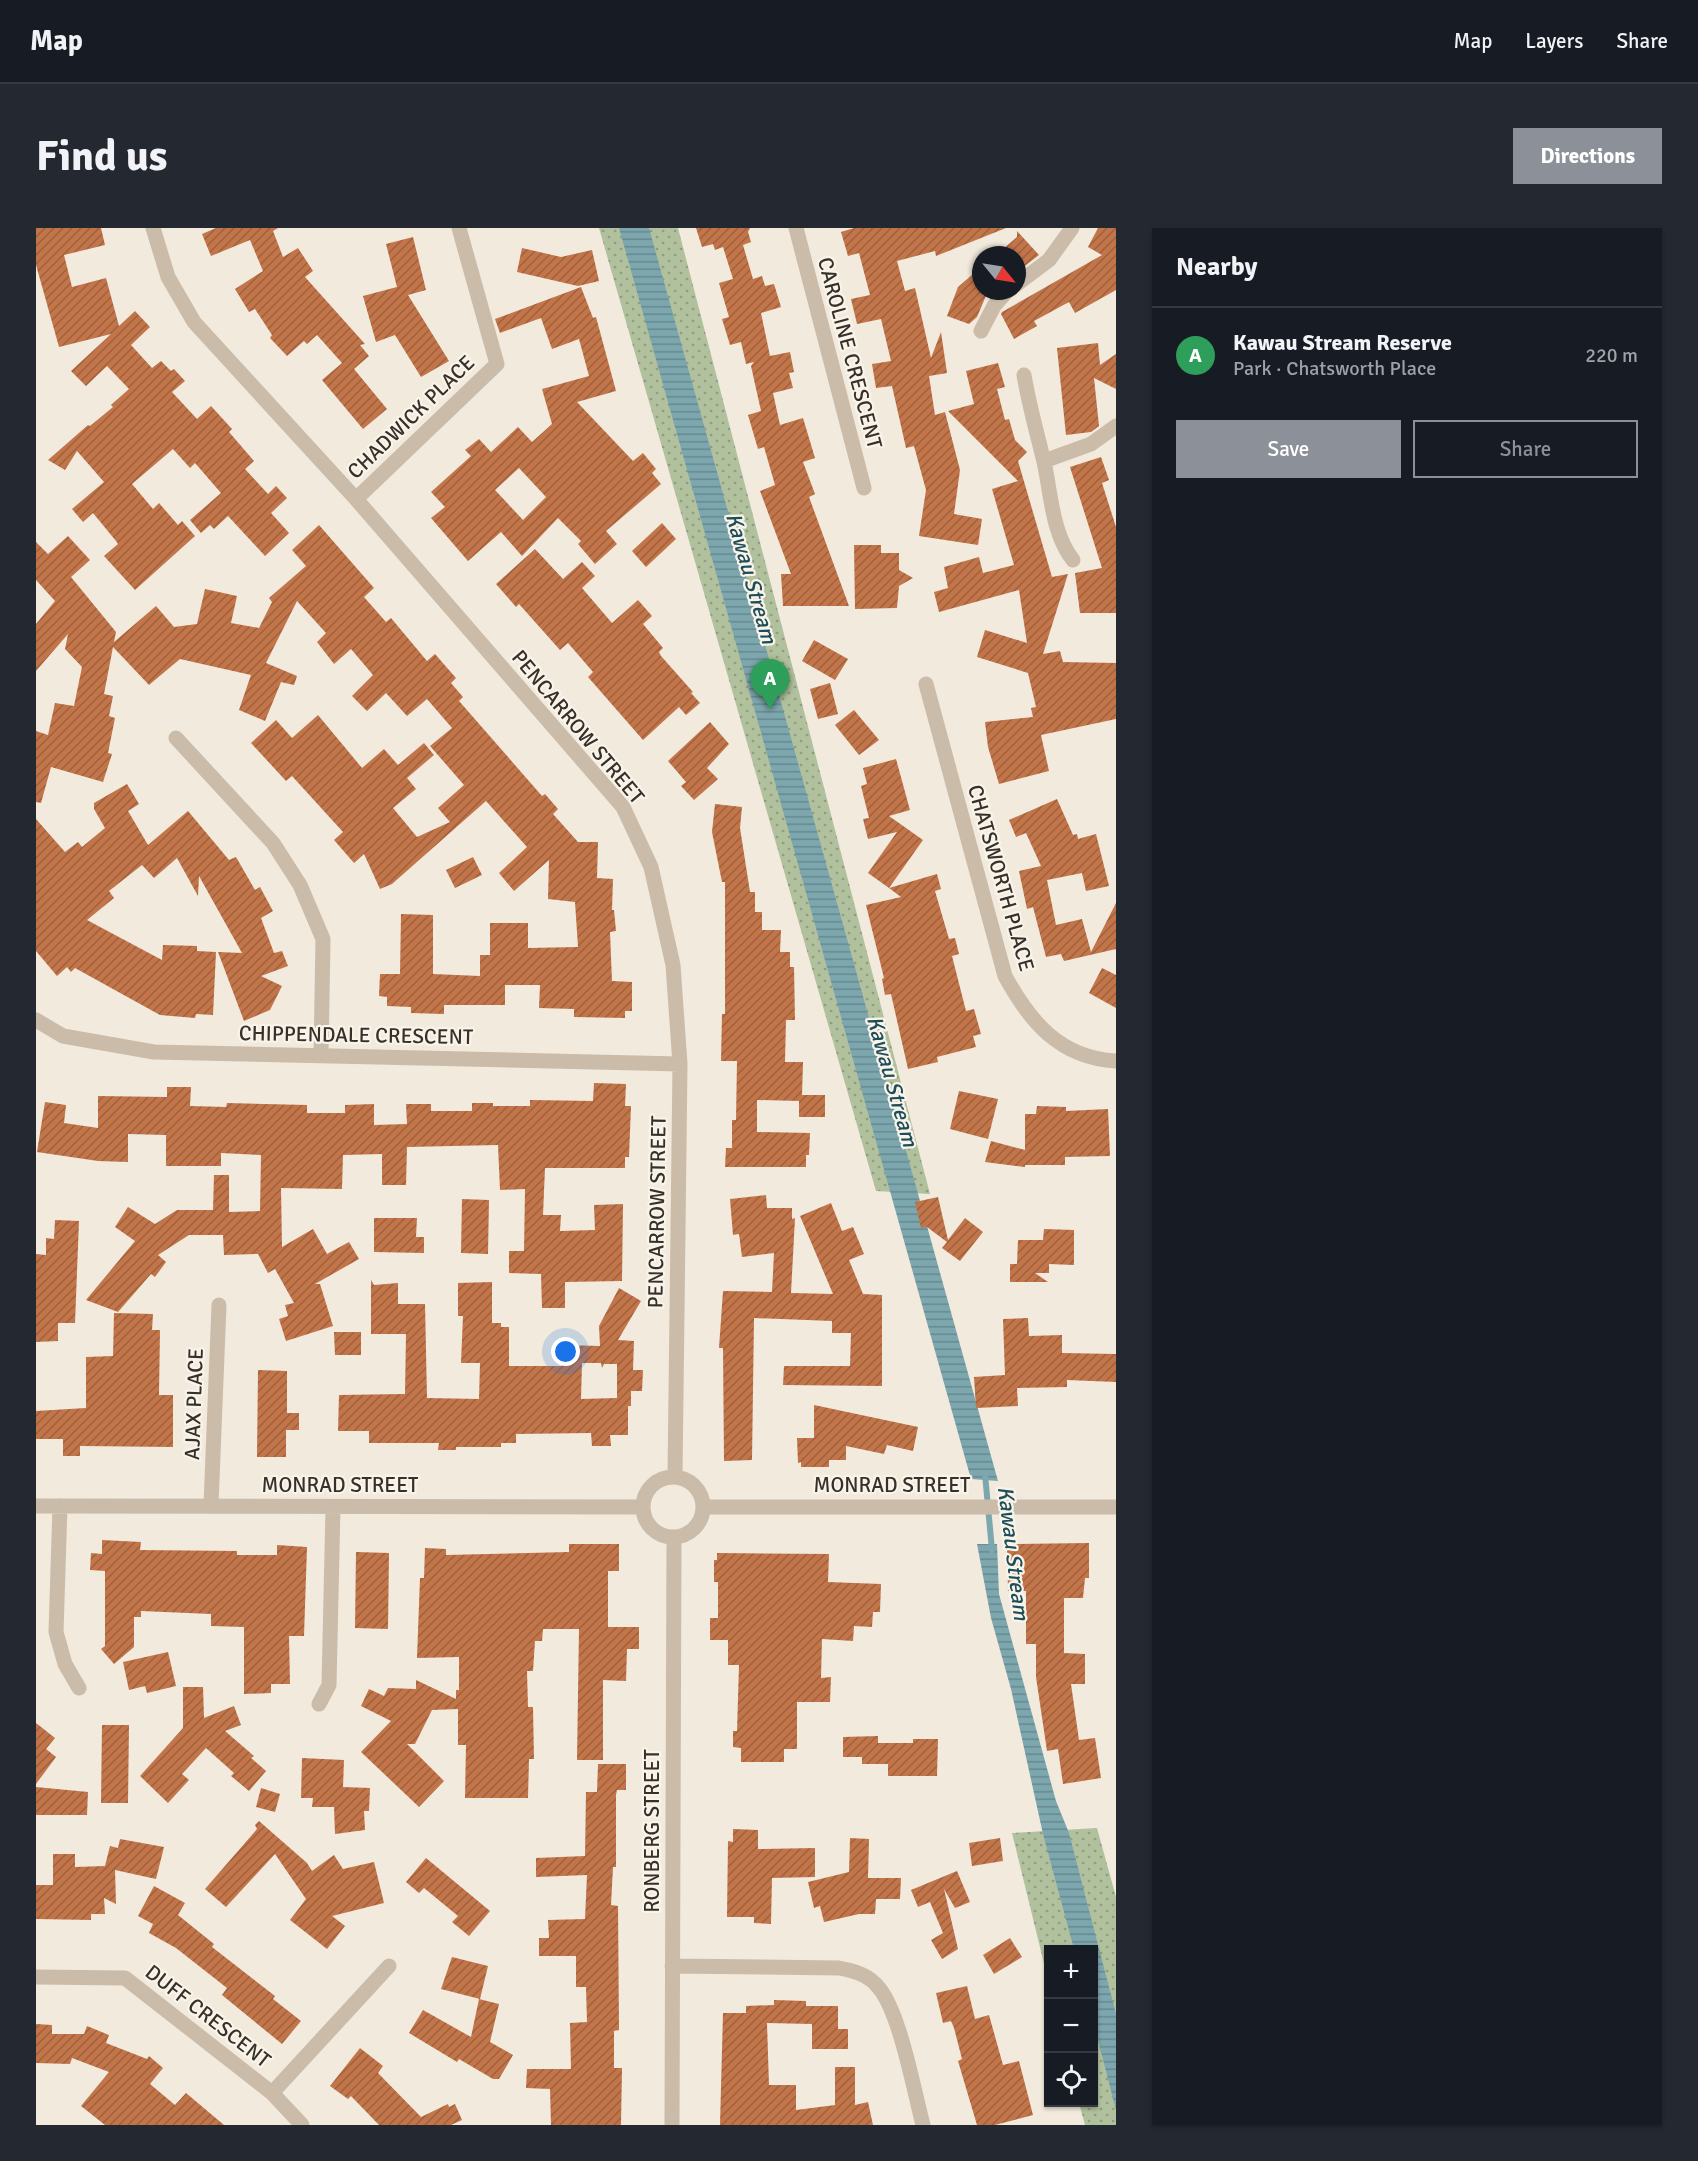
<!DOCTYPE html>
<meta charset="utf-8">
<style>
body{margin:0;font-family:Signika,sans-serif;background:#242831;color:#f1f3f6}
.controls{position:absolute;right:18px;bottom:18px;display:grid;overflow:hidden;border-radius:0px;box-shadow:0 2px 4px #0004}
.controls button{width:54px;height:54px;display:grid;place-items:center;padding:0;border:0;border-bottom:2px solid #363941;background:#171b24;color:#f1f3f6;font:30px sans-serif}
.compass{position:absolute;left:936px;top:18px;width:54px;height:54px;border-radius:50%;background:#171b24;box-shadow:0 2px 4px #0004;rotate:120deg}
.you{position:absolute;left:530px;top:1124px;width:21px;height:21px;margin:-15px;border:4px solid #fff;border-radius:50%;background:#1a73e8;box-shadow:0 0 0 9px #1a73e833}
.badge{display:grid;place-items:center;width:39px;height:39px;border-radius:50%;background:#8c9099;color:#fff;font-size:20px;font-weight:700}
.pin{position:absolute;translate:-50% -50px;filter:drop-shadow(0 2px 3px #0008)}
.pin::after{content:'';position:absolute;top:32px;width:21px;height:18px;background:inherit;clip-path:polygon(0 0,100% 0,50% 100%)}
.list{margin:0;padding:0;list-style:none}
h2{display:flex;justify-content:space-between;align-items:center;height:78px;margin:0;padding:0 24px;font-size:26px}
h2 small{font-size:20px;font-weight:400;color:#9ea1a6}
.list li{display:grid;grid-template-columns:39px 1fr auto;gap:18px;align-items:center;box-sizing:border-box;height:96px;padding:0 24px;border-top:2px solid #363941}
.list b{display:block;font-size:22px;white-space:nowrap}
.list p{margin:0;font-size:20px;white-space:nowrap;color:#9ea1a6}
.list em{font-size:20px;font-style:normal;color:#9ea1a6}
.actions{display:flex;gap:12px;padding:18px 24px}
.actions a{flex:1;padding:14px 0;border:2px solid #8c9099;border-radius:0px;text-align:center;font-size:21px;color:#8c9099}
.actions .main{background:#8c9099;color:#fff}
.icon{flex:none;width:33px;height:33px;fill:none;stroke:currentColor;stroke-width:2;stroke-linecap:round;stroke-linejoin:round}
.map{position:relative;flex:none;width:1080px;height:1897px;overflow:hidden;border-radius:0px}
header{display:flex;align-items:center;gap:36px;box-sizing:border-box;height:84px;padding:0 30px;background:#171b24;border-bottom:2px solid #363941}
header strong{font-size:28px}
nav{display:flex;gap:33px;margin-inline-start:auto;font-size:21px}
.intro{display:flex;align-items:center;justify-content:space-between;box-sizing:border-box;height:144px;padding:0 36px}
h1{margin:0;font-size:42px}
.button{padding:15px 27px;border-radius:0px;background:#8c9099;color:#fff;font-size:21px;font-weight:700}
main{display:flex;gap:36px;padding:0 36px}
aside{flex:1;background:#171b24;border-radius:0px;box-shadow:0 2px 4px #0004}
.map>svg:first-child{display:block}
</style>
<header>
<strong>Map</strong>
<nav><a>Map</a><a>Layers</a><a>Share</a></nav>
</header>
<div class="intro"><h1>Find us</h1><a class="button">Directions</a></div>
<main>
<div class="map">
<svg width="1080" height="1897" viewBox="0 0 1080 1897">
<defs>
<pattern id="park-dots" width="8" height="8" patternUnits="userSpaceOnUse" patternTransform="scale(1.5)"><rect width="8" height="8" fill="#b1c19d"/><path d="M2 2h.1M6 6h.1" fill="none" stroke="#919d80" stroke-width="1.8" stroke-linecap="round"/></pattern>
<pattern id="water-rules" width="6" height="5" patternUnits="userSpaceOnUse" patternTransform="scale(1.5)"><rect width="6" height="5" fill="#7da7ae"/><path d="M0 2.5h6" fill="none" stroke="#67888e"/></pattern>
<pattern id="building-hatch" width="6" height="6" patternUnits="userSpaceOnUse" patternTransform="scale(1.5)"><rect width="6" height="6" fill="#c3754a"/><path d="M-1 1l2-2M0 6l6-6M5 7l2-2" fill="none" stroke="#9f603e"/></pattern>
</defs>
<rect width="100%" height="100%" fill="#f2eadd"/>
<path fill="url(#park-dots)" d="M563,0h79l252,966 -54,-3z
M1061,1600l19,69v228h-31l-6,-22 15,-1v-152h-46v30l-36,-147z"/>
<path fill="url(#water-rules)" d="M583,0h30l349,1253 -27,-2z
M941,1316h20l2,50 57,207 13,32 47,181v96l-22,-85v-75l-20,-1 -31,-115 -32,-145 -20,-71z"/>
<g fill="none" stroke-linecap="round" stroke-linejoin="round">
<path stroke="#7da7ae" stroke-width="6" d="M949,1246l7,76"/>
</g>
<path fill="url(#building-hatch)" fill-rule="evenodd" d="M0,0h65l4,17 -41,10 8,32 34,-9 13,48 16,-15 15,16 -19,18 21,23 9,-7 10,10 3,-2 11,12 -13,11 25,27 14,-13 21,23 -3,3 25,29 -9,8 23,25 8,-8 11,12 -16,15 18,20 -24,23 -37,-40 -14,13 -4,-4 -9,8 -11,-13 31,-27 -26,-30 -5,5 -17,-19 -41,35 21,25 6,-6 19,22 4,-4 13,15 -60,54 -31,-34 14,-12 -2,-3 -23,-28 -10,9 -11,-13 32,-27 -27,-31 -12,19 -17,-10 40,-35 2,1 23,-19 -2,-2 18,-16 -22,-23 -21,20 -15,-15 40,-37 -52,13 -23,-82z
M180,0h62l-5,3 10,26 15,-9 15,23 -8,6 60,67 -5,1 9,11 -15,13 33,40 -24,20 -41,-49 20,-17 -25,-28 -10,9 -3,-3 -17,15 -17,-18 2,-3 -17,-26 -6,3 -14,-23 28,-18 -13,-31 -39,16 -9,-22z
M660,0h54l-2,4 3,10 -8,3 10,34 9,-3 3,10 9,-2 7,23 -20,6 9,43 20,-4 4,20 -5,1 4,15 -20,5 7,32 23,-7 12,40 -12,4 12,32 -6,3 40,109h-66l-2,-32h10l-31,-83 15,-6 -11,-38 -6,2 -10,-34 13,-4 -10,-45 3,-4 -8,2 -5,-22 -11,3 -8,-26 7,-2 -10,-34 14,-4 -10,-32 -8,3 -2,-6 -11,3z
M818,0h152l-70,28 -1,-5 -38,10 8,30 10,-3 16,70 10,-26 6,41 -18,3 6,39 10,-3 15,58 -6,44 28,5 -4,26 -59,-9 7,-46 -12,-44 -8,2 -14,-62 -16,2 -4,-24 19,-3 -10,-42 -24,5 -6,-25 19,-4 -11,-42 -11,3 -7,-24z
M1062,0h18v62l-41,23 -6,-11 -35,19 3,5 -23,13 -13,-25 1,-2 100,-57 -14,-8z
M981,3l22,24 -22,17v-17h-21l21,-18z
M377,9l13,53 -18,5 41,66 -28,16 -26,-42 -19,7 -13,-46 34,-9 -11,-43z
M486,20l39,9 31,-7 7,31 -21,5 -61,-14z
M945,39v24h7l-11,26 -8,7 -22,-8 11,-29z
M545,59l12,31 3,-1 20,74 -39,11 56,59 10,-8 13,16 -4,4 9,11 -55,47 11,13 -22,20 -17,-20 3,-3 -23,-23 -36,38 -21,-24 -33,29 -37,-43 14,-11 -14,-15 40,-36 -6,-6 14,-11 12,13 27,-25 14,15 20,-18 -10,-35 47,-13 -10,-37 -27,10 -11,-31 -41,15 -5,-14zM483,240l27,29 -23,23 -28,-30z
M1062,115l2,22 16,-11v35l-22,-11 5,48 -8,6 -25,3 -9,-87z
M962,135l7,24 -8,2 8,31 4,-1 6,21 12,12 -9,9 34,116 16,-3 -25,80 17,-3 3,11 53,1v56l-75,16 8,36 -50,13 -11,-37 -3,-25 48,-5 -2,-9 5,-1 -8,-34 -51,-16 8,-27 42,13 -8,-53 -80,22 -5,-20 14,-4 -4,-21 35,-10 4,16 31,-8 -22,-76 26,-8 -70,-70 26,-7 -8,-33z
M1065,229l8,23 -7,3 14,44v86h-36l-5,-40 27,-5 -32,-101z
M626,295l14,16 -30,28 -14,-16z
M283,297l55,63 -10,9 22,25 5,-4 36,43 8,-7 21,24 -5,5 12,14 -4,4 83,95 3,-2 13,15 -5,5 25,28h20l-1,36 16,1 -1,31h2l2,21 -6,1 2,49 20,1v29h-7v7l-51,-1v-8l-35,-1 1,-23h-35v20h-61v9l-33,-1v-6l-24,-1v-9l-8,-1 1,-22h20l1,-60 32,1v59l47,2v-21h10v-32h38v25l50,-1 -3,-45 -27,-3 1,-39 -35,31 -15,-18 28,-26 -41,-46 -94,83 -12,5 -16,-35 -10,9 -20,-23 9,-8 -51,-56 -6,5 -35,-38 25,-23 16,18 26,-23 44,53 22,-19 14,16 26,-22 10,12 -27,23 9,11 -23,19 24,29 33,-15 -12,-14 26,-23 -34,-39 22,-18 -25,-29 -20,17 -21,-23 -19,18 -15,-15 21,-21 -22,-26 -17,15 -17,-22 9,-9 -29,-32 -31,62 31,13 -3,9 -13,-3 -16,39 -26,-11 12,-35 -71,-16 -31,26 -36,-38 -9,47 9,2 -4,20 6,2 -7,35 4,1 -9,28 -52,-15 -10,36 -5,-1v-71l12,4 7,-32 19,3 8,-39 -17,-18 3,-15 -32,37v-47l19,-23 -19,-21v-38l12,12 20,-18 22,24 -19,17 45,55 -2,10 42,-36 18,21 23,-3 8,-35 32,7 -6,27 28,5 13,-26 -3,-4 37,-32 -14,-16z
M818,317h27v8h18v17l14,8 -14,8 -2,22 -42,1z
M499,321l28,30 19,-17 13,14 -13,12 30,35 26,-23 14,16 -9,8 20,24 -4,4 2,4 32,36 -2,1 9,10 -14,12 -7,-8 -36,33 -55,-63 5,-5 -25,-29 -8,7 -41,-46 -3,3 -20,-23z
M778,412l34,19 -13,21 -33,-19z
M794,455l8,31 -20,5 -8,-30z
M818,482l25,30 -20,15 -24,-30z
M674,494l19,22 -22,24 11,11 -24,21 -13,-14 5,-4 -18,-21z
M860,531l14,51 -21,6 34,24 -34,48 -21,-15 29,-41 -29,7 -5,-20 6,-1 -8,-32 6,-2 -4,-16z
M91,556l12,20 -11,7 20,34 40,-34 41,49 7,-3 19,33 5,-3 13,24 -12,7 13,35 8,-2 6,15 -27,10 21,10 -12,24 -26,11 -26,-69 24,1 -43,-77 -1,20 -21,-38 -23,20 -12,-13 -33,26 5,7 -27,22 75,40 1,-15 34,1v5l19,1 -3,63 -17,-1 -1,4 -35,-3 -85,-47 -4,4 -4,-5 -10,9 -21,-25v-132l29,33 13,-10 4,5 23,-19 -11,-19v-6z
M1021,571l16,36 4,-1 1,5 18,-5 13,52 -23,5 -4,-18 -35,7 9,45 26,-6 9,33 25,-49v46l-52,12 -3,-7 -15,3 -13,-50 -6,2 -8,-38 22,-5 -15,-33 -10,4 -7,-17z
M679,576l27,3 -2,21 10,64h5v20h7v18h19l-1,22h10v15h4l1,53h-9l-1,42h18l-1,33h23v22h-26v-16l-42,-1v32l53,1 -1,22h-3v12h-81l1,-19h6v-28h4l1,-59h-16l1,-47h3v-132h-3l-10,-50z
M437,629l9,18 -27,13 -9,-18z
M901,646l4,15 -6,2 14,48 6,-1 4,16 -7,2 14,55 8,-2 7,25 -8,2 3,11 -39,10 1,5 -30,7 -17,-75 -6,1 -3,-16 2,-1 -18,-73 35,-8 -12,-9z
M1066,740l14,7v33l-27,-15z
M558,855l32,1 -1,22h6l-2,51h-4v11h-80l-2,47h18l-1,16 35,-1 -1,-25 29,-1 -1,77 -57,1v26h-23l-1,-34 -32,-1v-22h15l1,-62 -25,1 -2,-45 -91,2 -1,38h-24v-31l-39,1 -1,34 -61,-1 1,59 31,-18 14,25 22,-12 10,17 -44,25h5l13,42 -47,15 -7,-22 9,-3 -3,-11 9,-2 -19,-34 -7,4 -10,-19 -34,1 -1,-20h-34l-31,20 8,7 -11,15 -4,-3 -33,38 -32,-12 49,-59 -20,-14 13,-20 27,17 22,-14h36l1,-35h15v37l31,-1 1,-56 -40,-2v13h-55v-31l-38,-1v28l-30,-1 -61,-9 8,-50 21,3 -2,18 34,5v-32l69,1v-10h24l-1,19 36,1 1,-4 80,2v8h38v-8l29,-1v21l33,-1 -1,-20h25v7h41v-8h21v3h37v-6l63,1z
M923,863l39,8 -10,40 -38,-10z
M1001,878l29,1v4l42,-2 2,47 -45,1v8h-40v2l-40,-5 6,-21 34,9v-36h11z
M730,967l1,13h25v11l3,-1 -4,75 42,1 -33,-78 31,-13 11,28 11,-4 11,27 -15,6 14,34 19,1v91l-99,-1 1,-19h66l1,-33h-19v-12l-78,-3 -2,142 -28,1 -1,-113h-4l4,-57 49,1 2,-39 -32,4 -3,-23 -6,1 -3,-36z
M902,969l10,43 17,-22 18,14 -23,29 -18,-13 5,-6 -20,-15 -6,1 -6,-26z
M426,971l27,1 -1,54 -27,-1z
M338,990h43l-1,19h8v16l-50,-1z
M19,992l24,1 -4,102h-17v18l-22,1v-88l10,1v-17l8,1z
M1008,1001l30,1v35l-25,-1v9h-14l13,9h-38v-18h7l1,-24h25z
M335,1052l3,5 24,-2v21h27l2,94 52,1 1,-36h-19l2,-47h-5v-33l34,-1v41h9v4h8v39h53v-21l38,1 -1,-20 20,-38 22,13 -23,39 16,1 -1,29h10l-1,21h-11v15h-3v29h-18l1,11h-19l-1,-13 -75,1v9h-15v4h-45v3h-18l1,-7h-70v-12h-31l1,-36 66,-1 1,-60h-35zM546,1135h19l1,5 2,-4h13v34l-36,1z
M78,1085l39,1 -1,16h8l-1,65h14v52l-93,-1v10h-17v-17h-27v-28l50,-3v-51l27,-1z
M992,1090l1,18 33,-1v18l54,1v28l-49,-2v7l-50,1 1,18 -42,2 -2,-31 31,-2 -2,-56z
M298,1104h27v23h-26z
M222,1142l29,1v42h12v17h-13v27h-29z
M778,1177l104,22 -5,24 -26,-6 -3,9 -38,-8v14h-17v7h-28v-5l-3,1 -1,-25h17z
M66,1312l39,2 -1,8 97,1v4h40v-10l30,2 -3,89h-15l1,48h-19v9l-27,1v-67l-33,-1v-12l-70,-3v6h-7v30l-20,17 -13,-15 4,-3v-75l-15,-1 1,-17 11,1z
M1053,1315v35h-4l-2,20h-19v55l21,1v30h-14l8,56 16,-2 6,40 -38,6 -5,-35 -11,2 -11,-74v-33h-10v-53h-18l-1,-47z
M533,1316h50v27h-11v56h31v22h-12l-1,32 -23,-1v80h-26l2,-131h-36l-1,12h-7l-2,30h-6l1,36h5l1,52h-5l-1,39h-63l1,-53h-8v-36l-26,1 -17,34h-8l37,37 -25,26 -58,-55 30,-31 -30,-15 8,-17 15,7 4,-8 28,1v-9l40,19v-9h3v-33l-42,1 3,-80h4l1,-30 21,1v6l123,-3z
M320,1324l33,1 -1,76 -33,-1z
M681,1325l112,1 -1,28 53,2 -1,28h-7l-1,15 -18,-1 -1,15 -31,-2 -1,39 10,-1 -1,25h-33v47h-13v13h-43v-14l-8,-1v-16h4l2,-66h-11v-25h-18v-22h8v-36h-4v-22h3z
M132,1424l8,34 -29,7 -2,-7 -16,4 -6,-28z
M147,1459h20l1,31 30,-12 7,19 -16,6 29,25 -3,2 15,13 -17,20 -18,-15 3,-3 -28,-25 -24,26 7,6 -21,23 -28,-27 43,-48z
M0,1495l19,15 -9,11 10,8 -20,27z
M66,1497h27l-1,78h-27z
M842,1508v7h35v-4h25l-1,37h-49v-12h-26v-7h-19v-20z
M266,1530l42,2 -1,27 27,1 -1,23h-5l1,19 -30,4 -1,-27h-22l1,-9h-12z
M562,1536h28v26h-9l-1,5v72h-3l-2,38 7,1 1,124 -5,1v37h8l-1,57h-70l-1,-36 -24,-1 1,-19h44l-1,-46 17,-1 -1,-35h-10v-31h-37v-18h10l-1,-18 37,-1 2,-44 -51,2v-19l49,-2 1,-64h11z
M0,1559l52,5 -1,23h-51z
M225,1560l19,6 -5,18 -19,-5z
M223,1593l48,42 5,8 22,-16 9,14 31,-7 10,41 -52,13 13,10 -18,23 -37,-29 16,-21 -31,-45 -49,53 -21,-18 52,-60 -2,-4z
M697,1601l25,1v19l57,-1v29l-43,1 -1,46 -17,-1v-6h-27l1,-76 5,1z
M814,1610l19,1 -1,39h33l-1,21h-24l-1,15h-16l-35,8 -4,-16 -6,2 -6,-26 41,-10z
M964,1610l3,23 -31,5 -3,-23z
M84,1611l44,8 -8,32 -41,-9 1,34 -12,-6 1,16h-14v6l-55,-1v-34h17v-31h22v13l30,-1 5,-20 8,2z
M390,1630l64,53 -21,25 -17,-14 6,-6 -34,-28 -5,5 -13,-11z
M921,1643l13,31 -15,6 -11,-19 14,60 -16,10 -11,-19 12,-7 -13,-31 -12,5 -7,-17z
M118,1658l31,17 -7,12 36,29 -2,3 63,49 -2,3 28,22 -19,23 -60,-49 5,-7 -51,-40 -27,-15 4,-9 -15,-8z
M974,1710l12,19 -28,17 -11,-19z
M416,1729l36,9 -8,33 -39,-10z
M931,1758l8,33 14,-4 14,50 16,-4 14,54 -38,10h-18l-19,-64 4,-2 -8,-31 -3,-7 -8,2 -7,-30z
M443,1771l20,5 -9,38 23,13 -14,24h-6l-34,-20 -2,3 -48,-29 14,-23 48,27z
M738,1772l32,1v5h32v23h10v20h-36v-25l-45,-1 2,62h27v25l39,-5v-38h20v38l13,-3 5,23h-153l3,-112h23v-7l28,-1z
M0,1796l16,1v9h32l3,-8 22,9 -3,8 41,16 2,-3 14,12 -13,16 25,21 11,-12 38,32h-119l-24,-19 28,-34 -37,-14 -2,6 -34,-1z
M324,1820l23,18 -5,7 43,44 27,-13 1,3 6,-3 7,16 -11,5h-72l-28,-29 -3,3 -18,-13z"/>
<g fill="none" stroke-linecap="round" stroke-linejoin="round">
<path stroke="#cabca9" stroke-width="15" d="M117,0l15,49 26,45 162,177 267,308 28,60 22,98 7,99 -5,413
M760,0l68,260
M981,56l32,-24 23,-32
M945,103l13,-25 13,-15
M988,147c5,30 13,58 20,87 7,31 8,72 29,98
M1008,233l47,-17 25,-18
M320,271l141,-135 -38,-136
M890,456l79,292c25,46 55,82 111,85
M140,510l97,105 27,42 23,54 -2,116
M0,792l27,16 91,16 526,12
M607 1279a30 30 0 1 1 60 0a30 30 0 1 1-60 0Z
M175,1277l8,-200
M0,1278l607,1
M24,1278l-4,126 9,32 14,24
M668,1279h412
M283,1476l10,-19 4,-178
M636,1738l167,2c16,3 30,7 40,20 21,25 35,103 44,137
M0,1749l89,1 147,115 30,32
M236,1865l117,-127
M636,1897l2,-587"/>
</g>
<g text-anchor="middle" stroke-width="4.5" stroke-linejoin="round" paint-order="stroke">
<g font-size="21" fill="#372f29" stroke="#f9f4ea">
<text transform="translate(814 125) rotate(75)" y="7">CAROLINE CRESCENT</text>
<text transform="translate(375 189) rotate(-44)" y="7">CHADWICK PLACE</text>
<text transform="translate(542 499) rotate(50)" y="7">PENCARROW STREET</text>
<text transform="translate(965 650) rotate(74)" y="7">CHATSWORTH PLACE</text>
<text transform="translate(320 807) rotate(1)" y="7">CHIPPENDALE CRESCENT</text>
<text transform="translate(621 984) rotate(-89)" y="7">PENCARROW STREET</text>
<text transform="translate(158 1176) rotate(-88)" y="7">AJAX PLACE</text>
<text x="304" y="1264">MONRAD STREET</text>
<text x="856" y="1264">MONRAD STREET</text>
<text transform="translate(616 1603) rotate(-90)" y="7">RONBERG STREET</text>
<text transform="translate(172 1788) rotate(38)" y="7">DUFF CRESCENT</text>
</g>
<g font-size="22" font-style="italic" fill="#1f4e58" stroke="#f9f4ea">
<text transform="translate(716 350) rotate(74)" y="8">Kawau Stream</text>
<text transform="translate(857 853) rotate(74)" y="8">Kawau Stream</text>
<text transform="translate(978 1325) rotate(83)" y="8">Kawau Stream</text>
</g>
</g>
</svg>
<div class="controls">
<button>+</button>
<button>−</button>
<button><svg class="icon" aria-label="locate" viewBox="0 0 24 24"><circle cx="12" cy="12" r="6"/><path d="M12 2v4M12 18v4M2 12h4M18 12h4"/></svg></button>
</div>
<svg class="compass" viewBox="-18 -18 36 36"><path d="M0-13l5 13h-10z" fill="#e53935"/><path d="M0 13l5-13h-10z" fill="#9ea1a6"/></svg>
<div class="you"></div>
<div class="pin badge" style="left:734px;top:481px;background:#2e9e5b">A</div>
</div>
<aside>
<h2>Nearby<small></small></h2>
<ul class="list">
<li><span class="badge" style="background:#2e9e5b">A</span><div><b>Kawau Stream Reserve</b><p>Park · Chatsworth Place</p></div><em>220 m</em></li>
</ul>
<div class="actions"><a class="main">Save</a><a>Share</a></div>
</aside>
</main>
